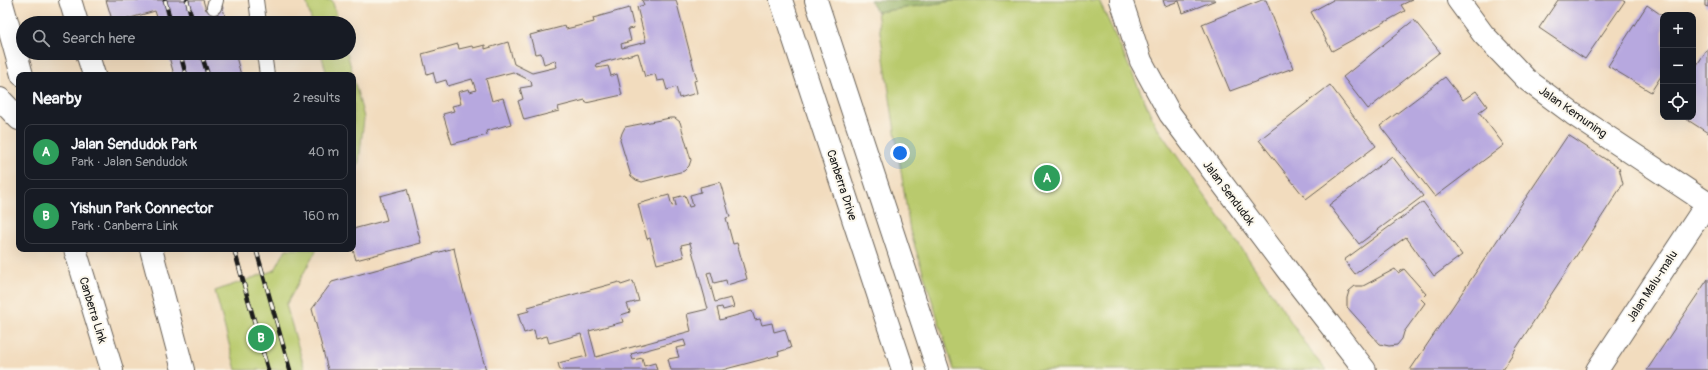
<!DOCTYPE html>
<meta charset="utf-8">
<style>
body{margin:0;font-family:Pangolin,sans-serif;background:#20242c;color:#f1f3f6}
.controls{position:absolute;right:12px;top:12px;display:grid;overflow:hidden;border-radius:8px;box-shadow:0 4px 16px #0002}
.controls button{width:36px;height:36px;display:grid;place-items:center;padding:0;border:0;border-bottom:1px solid #363941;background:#171b24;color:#f1f3f6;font:20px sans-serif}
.you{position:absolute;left:900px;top:153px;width:14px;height:14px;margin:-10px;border:3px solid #fff;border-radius:50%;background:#1a73e8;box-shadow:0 0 0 6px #1a73e833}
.badge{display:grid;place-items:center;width:26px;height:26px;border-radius:50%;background:#d1495b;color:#fff;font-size:13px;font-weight:700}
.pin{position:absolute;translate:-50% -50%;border:2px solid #fff;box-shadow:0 1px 4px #0006}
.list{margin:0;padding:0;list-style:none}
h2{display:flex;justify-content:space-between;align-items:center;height:52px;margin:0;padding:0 16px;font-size:17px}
h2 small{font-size:13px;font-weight:400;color:#9ea1a6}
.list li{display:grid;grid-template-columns:26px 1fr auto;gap:12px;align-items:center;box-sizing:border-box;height:56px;margin:0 8px 8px;padding:0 8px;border:1px solid #363941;border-radius:8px}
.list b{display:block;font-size:15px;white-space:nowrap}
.list p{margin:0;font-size:13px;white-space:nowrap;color:#9ea1a6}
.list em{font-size:13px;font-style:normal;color:#9ea1a6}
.icon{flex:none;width:22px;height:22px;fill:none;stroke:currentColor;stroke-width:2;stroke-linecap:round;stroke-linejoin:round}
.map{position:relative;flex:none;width:1708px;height:370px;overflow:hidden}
.search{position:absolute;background:#171b24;box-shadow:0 4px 16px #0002;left:16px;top:16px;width:340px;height:44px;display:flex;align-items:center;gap:10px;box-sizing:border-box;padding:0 14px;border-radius:22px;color:#9ea1a6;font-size:15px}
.panel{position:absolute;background:#171b24;box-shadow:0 4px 16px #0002;left:16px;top:72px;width:340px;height:180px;border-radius:8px}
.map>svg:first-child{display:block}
</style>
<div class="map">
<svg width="1708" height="370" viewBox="0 0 1708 370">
<rect width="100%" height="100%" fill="#fbf7ec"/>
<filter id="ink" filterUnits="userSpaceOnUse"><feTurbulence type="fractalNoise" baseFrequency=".025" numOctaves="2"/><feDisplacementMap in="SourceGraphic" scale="8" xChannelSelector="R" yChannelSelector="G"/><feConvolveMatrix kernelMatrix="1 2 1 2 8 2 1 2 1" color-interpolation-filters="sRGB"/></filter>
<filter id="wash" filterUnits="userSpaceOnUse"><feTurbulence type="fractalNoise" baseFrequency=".012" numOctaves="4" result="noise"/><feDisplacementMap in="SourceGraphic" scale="16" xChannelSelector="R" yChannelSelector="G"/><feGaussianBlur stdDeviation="0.9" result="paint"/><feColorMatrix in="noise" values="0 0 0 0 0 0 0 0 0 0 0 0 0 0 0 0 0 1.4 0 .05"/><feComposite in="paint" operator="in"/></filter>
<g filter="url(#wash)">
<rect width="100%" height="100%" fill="#f2dcbe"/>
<path fill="#b9ca6d" stroke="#6a7344" d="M306,0h26l7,23h-27z
M959,0h140l57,126 84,120 74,110 12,14h-372l-44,-139 -33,-219z
M321,53h26l6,22h-26z
M353,76l11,42 -5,43 -6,21z
M286,249h31l-31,56 19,65h-69l-21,-79 60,-21z"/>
<path fill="#92ae60" stroke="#57653e" d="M870,0h89l-82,12z"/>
<g id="blocks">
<path fill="#b7a8df" d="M106,0h97l3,10 16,-5 5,18h-68l-4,-12 -42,12z
M642,0h34l21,80 -3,1 3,12 -18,5 -3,-11 -9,3 -3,-10 -7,1 -2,-7 -10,3 -7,-24 -42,11 1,4 11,-2 3,10 6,-2 5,21 -36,8 -1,-3 -27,7 1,4 -35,9 -6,-19 5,-2 -3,-11 12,-2 -1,-5 -18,-9 -27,7 6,22 11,-3 8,26 -25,7 1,4 -35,9 -9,-30 11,-3 -2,-5 9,-2 -3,-12 11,-3 1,3 6,-2 -4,-11 -24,7 -2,-6 -10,3 -3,-11 -6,2 -5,-20 36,-10 1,5 13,-3 1,2 12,-3v4l23,-7 6,22 18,9 25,-6 -2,-7 -11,4 -3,-11 -6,1 -5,-19 35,-9 1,3 28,-7 -1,-4 36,-10 5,20 -6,1 3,12 -10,3 1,4 24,-6 -9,-35 7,-2z
M1163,0h53l-33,13 -4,-12 -14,5z
M1262,0h4l27,68 -63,23 -28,-67z
M1333,0h79l-11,5 4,6 -73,40 -21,-39z
M1558,0h66l1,1 -40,58 -46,-31z
M1705,0h3v7l-3,-1z
M1647,5l16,11v57l-12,19 -43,-26z
M1414,20l26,32 -72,57 -25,-32z
M1708,48v85l-25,-16h10v-46z
M168,53h67l6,22h-67z
M1445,77l18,23 13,-9 11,15 -8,6 25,33 -69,52 -55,-71z
M1330,85l46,61 -70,53 -47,-59z
M670,118h5l5,4 11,38 -2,6 -5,5 -42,11 -6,-2 -5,-4 -11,-36 2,-7 3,-6z
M1568,135l51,33 4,16 -121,186h-92z
M1392,156l31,40 -64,48 -30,-39z
M720,182l10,35 -4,1 7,26 4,-1 10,36 -20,6 -1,-5 -12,3 -3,-11 -4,1 8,29 16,-4 3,9 -11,3 -1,-3 -5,1 3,12 32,-9 3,9 5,-1 2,6 10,-2 2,9 11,-3 6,19 -13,4 1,3 -57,15h-51l-3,-11 11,-2 -3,-9 10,-2 -2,-6 -53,14 2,6 9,-2 2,8 11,-3 2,7h-97l-2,-7 29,-7 -6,-22 -32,9 -2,-7 -11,3 -2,-9 -10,3 -6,-19 11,-3 -1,-4 91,-25 2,3 12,-4 6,20 -12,3 3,8 -9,3 2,7 -34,9 7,26 95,-26 -4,-17 21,-5 -18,-66 -9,2 3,12 -27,7 -7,-26 -3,1 -9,-35 31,-9 3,11 4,-1 -2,-7 11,-3 4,12 4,-1 -3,-11 11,-3 -1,-5z
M407,189l14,54 -65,17 -3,-10v-21l34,-9 -7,-24z
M1423,202l39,53 -28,21 -28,-39 -51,37 -11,-14z
M454,248l7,34 25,88h-158l-16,-61 20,-27z
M1395,269l3,4 6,-4 22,25 -5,5 4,4 -21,29 -2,7 -5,6 -8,1 -9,-2 -33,-37v-9l2,-7 6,-5h8z
M1708,279v91h-61l40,-60z"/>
</g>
</g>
<g filter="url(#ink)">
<use href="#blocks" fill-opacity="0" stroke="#675f55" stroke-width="1"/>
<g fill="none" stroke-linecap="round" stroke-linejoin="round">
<g stroke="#675f55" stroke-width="16">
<path id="lane" d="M256,0l3,23
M214,7l2,-7
M264,53l3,22"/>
</g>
<g stroke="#675f55" stroke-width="24">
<path id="street" d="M781,0l122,370
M816,0l122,370
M1121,0l20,61 29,53 118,157 77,99
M1458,0l25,34 43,45 47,35 134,89
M1597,370l111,-168"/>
</g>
<g stroke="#675f55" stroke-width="24">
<path id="primary" d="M1,0l21,75
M70,0l7,23
M87,53l7,22
M0,99l19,20
M75,249l37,121
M151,249l32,121"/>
</g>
<use href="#lane" stroke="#fff" stroke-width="14"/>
<use href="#street" stroke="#fff" stroke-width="22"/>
<use href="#primary" stroke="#fff" stroke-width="22"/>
<g stroke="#1c1c1c" stroke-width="4.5">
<path id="rail" d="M165,0l6,23
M187,0l6,23
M180,53l6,22
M201,53l7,22
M234,249l34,121
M256,249l34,121"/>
</g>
<use href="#rail" stroke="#fbf7ec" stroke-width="3" stroke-dasharray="9" stroke-linecap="butt"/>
</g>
</g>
<g text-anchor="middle" stroke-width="4" stroke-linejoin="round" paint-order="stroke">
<g font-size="12" fill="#1c1c1c" stroke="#fbf7ec">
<text transform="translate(1573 112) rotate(35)" y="4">Jalan Kemuning</text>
<text transform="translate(842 185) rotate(72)" y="4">Canberra Drive</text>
<text transform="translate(1229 193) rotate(53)" y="4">Jalan Sendudok</text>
<text transform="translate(1652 286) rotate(-57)" y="4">Jalan Malu-malu</text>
<text transform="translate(93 310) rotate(73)" y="4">Canberra Link</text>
</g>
</g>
</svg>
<div class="controls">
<button>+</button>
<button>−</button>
<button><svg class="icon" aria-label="locate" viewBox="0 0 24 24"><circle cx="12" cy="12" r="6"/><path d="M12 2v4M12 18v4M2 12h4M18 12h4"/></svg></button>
</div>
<div class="you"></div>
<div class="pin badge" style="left:1047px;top:178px;background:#2e9e5b">A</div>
<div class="pin badge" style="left:261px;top:338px;background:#2e9e5b">B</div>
<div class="search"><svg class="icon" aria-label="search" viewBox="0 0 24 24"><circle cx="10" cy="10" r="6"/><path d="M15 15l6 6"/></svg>Search here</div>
<section class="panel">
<h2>Nearby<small>2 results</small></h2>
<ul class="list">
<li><span class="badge" style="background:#2e9e5b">A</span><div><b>Jalan Sendudok Park</b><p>Park · Jalan Sendudok</p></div><em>40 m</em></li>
<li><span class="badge" style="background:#2e9e5b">B</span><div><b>Yishun Park Connector</b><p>Park · Canberra Link</p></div><em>160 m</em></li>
</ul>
</section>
</div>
